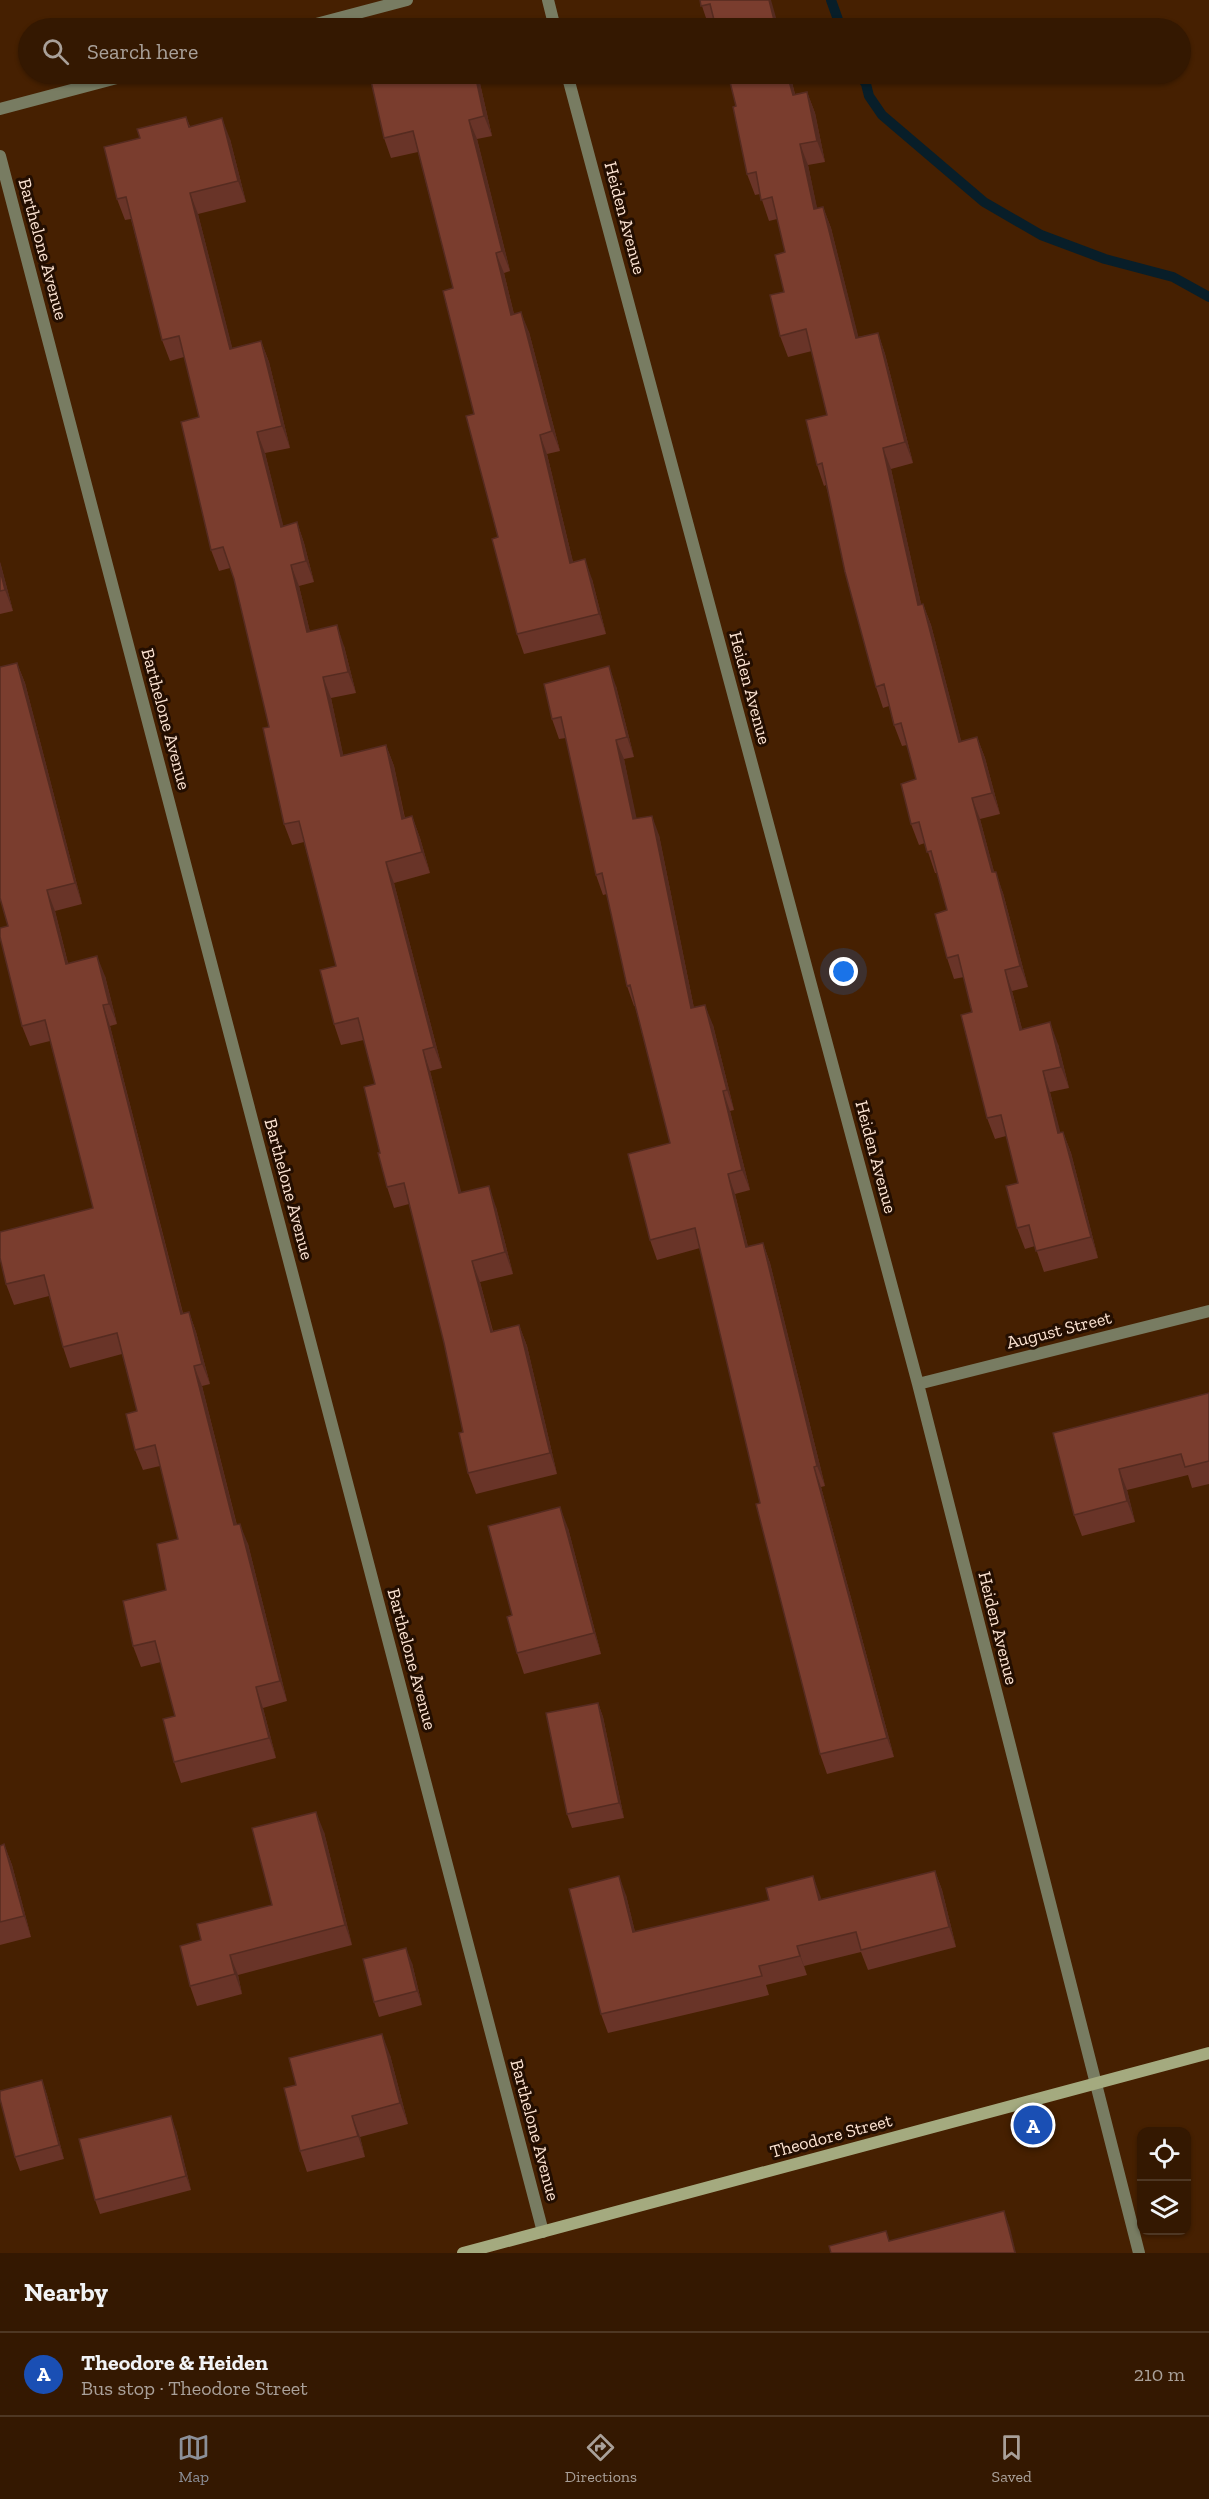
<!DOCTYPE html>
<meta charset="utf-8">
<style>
body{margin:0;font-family:"Zilla Slab",serif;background:#3c210b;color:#f1f3f6}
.controls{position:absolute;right:18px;bottom:18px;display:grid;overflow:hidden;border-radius:12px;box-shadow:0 2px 4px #0004}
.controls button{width:54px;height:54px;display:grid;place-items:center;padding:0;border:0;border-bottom:2px solid #4e3723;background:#341801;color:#f1f3f6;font:30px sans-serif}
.you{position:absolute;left:844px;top:972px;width:21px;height:21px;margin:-15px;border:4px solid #fff;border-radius:50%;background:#1a73e8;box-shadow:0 0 0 9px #1a73e833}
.badge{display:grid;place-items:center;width:39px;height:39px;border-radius:50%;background:#8c9099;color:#fff;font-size:20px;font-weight:700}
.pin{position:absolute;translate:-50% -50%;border:3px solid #fff;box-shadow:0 2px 6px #0006}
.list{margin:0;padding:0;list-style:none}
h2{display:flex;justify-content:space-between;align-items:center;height:78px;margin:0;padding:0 24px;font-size:26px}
h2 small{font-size:20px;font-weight:400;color:#a9a099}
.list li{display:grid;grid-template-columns:39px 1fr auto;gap:18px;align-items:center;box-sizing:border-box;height:84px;padding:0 24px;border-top:2px solid #4e3723}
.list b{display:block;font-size:22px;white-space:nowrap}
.list p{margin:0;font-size:20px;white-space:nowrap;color:#a9a099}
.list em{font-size:20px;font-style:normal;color:#a9a099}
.icon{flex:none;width:33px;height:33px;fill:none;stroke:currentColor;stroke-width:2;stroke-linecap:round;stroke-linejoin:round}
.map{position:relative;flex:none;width:1209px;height:2253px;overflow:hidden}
.search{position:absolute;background:#341801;box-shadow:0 2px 4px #0004;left:18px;right:18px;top:18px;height:66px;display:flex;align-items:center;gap:15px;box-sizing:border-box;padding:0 21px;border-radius:33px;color:#a9a099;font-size:22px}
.sheet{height:162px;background:#341801}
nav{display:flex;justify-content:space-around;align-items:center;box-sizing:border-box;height:84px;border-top:2px solid #4e3723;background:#341801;font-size:16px;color:#a9a099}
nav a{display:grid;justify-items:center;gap:3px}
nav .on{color:#8c9099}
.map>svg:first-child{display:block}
</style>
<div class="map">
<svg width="1209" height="2253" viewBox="0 0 1209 2253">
<rect width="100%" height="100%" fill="#462001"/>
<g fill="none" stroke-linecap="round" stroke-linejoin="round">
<path stroke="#081e29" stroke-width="10" d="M831,0l10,28
M859,74l7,10 3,12 13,19 102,87 57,33 64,24 68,18 36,20"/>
<path stroke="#787c62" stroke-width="12" d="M548,0l7,28
M301,28l106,-28
M567,74l351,1310 221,869
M0,109l132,-35
M0,156l543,2076
M918,1384l291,-73"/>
<path stroke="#a4aa7f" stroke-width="12" d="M463,2253l746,-200"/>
</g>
<path fill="#693428" d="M700,0l79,28 -64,-3 -6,2z
M405,74h72l2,5 13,57 -15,3 33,132 -6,2 10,41 15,18 31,119 -13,3 26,108 19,17 14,55 -82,20 -7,-20 -43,-220 -21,-126 -35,-136 -27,6 -7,-20z
M728,74h62l5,20 12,-2 8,21 10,49 -17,3 9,44 6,-2 8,21 27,109 20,-4 7,21 28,109 -22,6 30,135h2l8,21 30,116 16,-4 8,21 15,56 -20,5 14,53 9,21 25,94 -16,4 10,38 36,15 11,44 -19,4 10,41 3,-1 8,21 27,105 -54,14 -9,-26 -10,3 -8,-21 1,-45 -12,-47 -11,3 -8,-21 -15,-106 -8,-35 -10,2 -7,-21v-48l-10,-37h-2l-10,-30 -6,2 -8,-21 5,-45 -9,-34 -5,1 -8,-21 -5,-19 -6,2 -7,-21 -50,-202 -2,1 -7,-21 10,-50 -15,-64 -24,6 -8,-21 4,-44 1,-40 -8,-33 -8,2 -9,-27 -5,1 -8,-21 -11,-68z
M186,117l4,9 40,13 16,63 -48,12 34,134 29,-7 8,21 21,86 -25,5 18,73 14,-4 7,21 10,39 -15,4 11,46 34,14 12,47 -25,5 12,57 43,-10 8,21 11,52 7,-2 8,22 10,35 -36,10 48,185 -12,3 31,122 35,14 17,67 -33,8 13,49 26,-6 8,21 30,128 -81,20 -8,-21 -5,-41 -19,-89 -35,-139 -15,4 -7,-21 -7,-34 -5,-69 -11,-44 -23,5 -7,-21 2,-58 -32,-124 -12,3 -8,-21 -15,-97 -35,-148 -4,-11 -11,3 -8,-21 -12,-133 -15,-60 -14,4 -8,-21 -31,-121 -6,1 -8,-21 23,-61z
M0,562l13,49 -13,3z
M17,663l8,20 57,221 -27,7 13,52 37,13 12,48 -7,2 73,287 6,-1 7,20 14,52 -8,2 35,139 11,19 39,157 -24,7 13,50 -95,25 -7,-21 1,-46 -14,-54 -20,5 -8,-21 33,-56 12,-51 -18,-73 -17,4 -8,-20 2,-39 -15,-57 -52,14 -7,-21 -14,-51 -35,9 -8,-21 87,-76 -43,-167 -20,5 -8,-20 -14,-100z
M616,686l18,71 -10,2 12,60 23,16 35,173 19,17 21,85 -4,1 20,79 -15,4 13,53 15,-4 7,20 55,223 -4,1 73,270 -67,17 -7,-20 -120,-506 -43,12 -7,-20 20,-97 -35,-137h-1l-7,-20 -20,-92 -4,1 -7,-20 -30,-137 -7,1 -7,-20z
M1209,1393v91l-17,4 -4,-13 -61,15 8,32 -53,14 -8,-21 -21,-82z
M568,1528l33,126 -77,20 -7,-21 -5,-38z
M598,1703l5,14 21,101 -52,10 -5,-14z
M324,1832l28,113 -114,30 4,19 -45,12 -7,-20 11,-46 71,-35z
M4,1844l8,21 19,72 -31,8v-99z
M935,1871l7,19 14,57 -88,23 -7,-18 -57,14 3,9 -41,10 3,10 -161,38 -7,-19 25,-119 9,37 185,-37 1,5z
M412,1963l10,42 -43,12 -5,-15z
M390,2055l18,69 -48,13 5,20 -58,15 -7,-21 -4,-66z
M42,2080l5,15 17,64 -44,12 -5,-14z
M176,2130l15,60 -91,24 -5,-14z"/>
<path fill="#552b20" d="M769,0h2l8,28h-3z
M475,74h2l2,5 13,57 -8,-20z
M787,74h3l10,42 -7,-21z
M807,92l8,21 10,49 -8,-21z
M222,118l8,21 16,63 -8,-21z
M469,120l8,19 33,132 -8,-20z
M800,144l8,21 14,66 -8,-22z
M190,193l8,21 40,156 -8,-21z
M823,207l8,21 33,131 -8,-21z
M496,253l8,20 15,62 -8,-20z
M521,312l8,20 31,119 -8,-20z
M878,333l7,21 28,109 -8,-21z
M261,341l8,21 21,86 -8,-22z
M257,432l8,21 24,95 -8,-21z
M540,435l7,19 31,129 -8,-20z
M883,448l8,21 35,157 -8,-21z
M297,522l7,21 10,39 -8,-21z
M585,559l7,20 14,55 -7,-20z
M0,562l1,3 12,46 -8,-21 -5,-20z
M291,565l8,21 16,67 -8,-21z
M923,604l8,21 36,138 -8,-21z
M337,625l7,21 12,47 -8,-21z
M17,663l8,20 57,221 -7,-21z
M609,666l7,20 18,71 -7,-20z
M323,677l8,21 17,79 -7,-21z
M977,737l8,21 15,56 -8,-21z
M616,740l8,19 17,80 -8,-20z
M386,745l8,21 15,74 -7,-21z
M972,798l8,21 20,75 -8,-22z
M412,816l8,22 10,35 -8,-21z
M652,816l7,19 39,193 -7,-20z
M386,862l8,21 48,185 -8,-21z
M996,872l7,21 25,94 -8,-21z
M47,890l8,21 18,73 -7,-20z
M97,956l8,20 12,48 -8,-20z
M1005,970l7,21 16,60 -8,-21z
M103,1005l7,21 78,308 -7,-20z
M705,1005l8,20 21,85 -7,-20z
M1050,1022l8,22 11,44 -8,-21z
M423,1050l7,21 37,143 -8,-21z
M1043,1071l7,21 16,62 -8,-21z
M723,1091l7,20 20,79 -8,-20z
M1063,1132l8,21 27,105 -7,-21z
M728,1174l7,20 18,73 -7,-20z
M489,1186l7,21 17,67 -8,-22z
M763,1243l7,20 55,223 -8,-20z
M472,1261l8,21 18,71 -7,-21z
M189,1312l7,20 14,52 -8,-20z
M519,1325l8,21 30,128 -7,-21z
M194,1366l8,20 40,160 -8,-21z
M814,1467l7,20 73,270 -7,-19z
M1119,1469l8,21 8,32 -8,-21z
M560,1507l8,21 33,126 -7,-21z
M240,1524l8,20 39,157 -7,-20z
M256,1687l7,21 13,50 -7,-20z
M598,1703l5,14 21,101 -5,-15z
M316,1812l8,20 28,113 -7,-20z
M4,1844l8,21 19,72 -7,-21z
M935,1871l7,19 14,57 -7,-20z
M619,1876l7,19 14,57 -7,-20z
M813,1876l7,19 6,25 -7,-20z
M797,1946l7,20 3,9 -7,-19z
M406,1948l6,15 10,42 -5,-14z
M230,1955l8,20 4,19 -7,-20z
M382,2034l8,21 18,69 -8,-21z
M42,2080l5,15 17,64 -5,-14z
M171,2116l5,14 15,60 -5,-14z
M352,2116l8,21 5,20 -7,-21z
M1004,2211l6,17 6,25h-1z"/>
<path fill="#7a3d2e" stroke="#552b20" stroke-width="1.5" d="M700,0h69l7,28h-60l-6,-24 -9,2z
M405,74h70l9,42 -15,4 33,131 -6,2 15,62 10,-3 31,119 -12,4 30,128 15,-4 14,55 -82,20 -25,-95 6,-2 -32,-121 8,-2 -31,-123 10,-3 -40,-157 -29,7 -13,-57z
M728,74h59l6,21 14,-3 10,49 -17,3 14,65 9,-2 33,131 22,-5 27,109 -22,6 35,157 5,-1 36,138 18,-5 15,56 -20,5 20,74h4l24,94 -15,4 15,60 30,-8 11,45 -18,4 15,62 5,-1 28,105 -55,14 -7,-26 -12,3 -11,-42 12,-3 -17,-68 -14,3 -26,-103 11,-3 -14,-57 -11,3 -12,-44 12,-4 -16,-59 -4,1 -8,-30 -8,2 -10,-40 15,-5 -15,-56 -7,2 -10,-41 -8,3 -31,-115 -23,-109 -5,2 -11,-45 21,-5 -21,-86 -26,7 -10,-41 14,-3 -9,-37 10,-3 -13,-55 -11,3 -5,-28 -9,2 -14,-67 3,-1z
M186,117l3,10 33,-9 16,63 -48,12 40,156 31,-8 21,85 -25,6 24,95 16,-5 9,39 -15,4 16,67 30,-7 11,47 -25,5 18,79 45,-11 16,74 10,-3 10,36 -36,10 48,185 -11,3 36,143 30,-7 16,66 -33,9 19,71 28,-7 31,128 -82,20 -9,-40 4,-1 -19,-89 -40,-160 -17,4 -9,-34h2l-16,-66 11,-3 -17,-66 -24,6 -14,-54 16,-4 -37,-145 -15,3 -21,-96 6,-1 -35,-148 -11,-32 -12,3 -30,-128 18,-5 -20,-81 -17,4 -36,-143 -9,2 -13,-52 36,-9 -3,-9z
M0,570l5,20 -5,1z
M17,663l58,220 -28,7 19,74 31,-8 12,48 -6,1 78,309 8,-2 13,52 -8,2 40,159 6,-1 40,157 -24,6 13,51 -95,24 -11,-43 12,-3 -20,-75 -22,5 -10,-45 43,-11 -9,-46 21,-5 -23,-94 -20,5 -9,-36 11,-3 -20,-78 -54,14 -19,-72 -38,9 -6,-26v-26l93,-24 -48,-188 -23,6 -22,-89v-9l8,-2 -8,-28v-231z
M609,666l18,71 -11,3 17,79 19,-3 39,192 14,-3 22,85 -4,1 19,79 -14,4 18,73 17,-4 54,223 -3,1 73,271 -67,16 -64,-250 4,-1 -65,-275 -45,12 -22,-86 42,-11 -40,-158 -3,1 -25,-113 -6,2 -35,-158 -9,2 -8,-35z
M1209,1393v68l-24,6 -4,-13 -62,15 8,32 -53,14 -21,-82z
M560,1507l34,126 -77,20 -10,-36 5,-2 -24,-89z
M598,1703l21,100 -52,11 -21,-101z
M316,1812l29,113 -115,30 5,19 -45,12 -10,-40 21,-6 -4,-16 75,-19 -20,-77z
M4,1844l20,72 -24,6v-76z
M935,1871l14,56 -88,23 -5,-18 -59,14 3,10 -41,10 3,10 -161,38 -32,-125 50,-13 14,56 136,-32 -3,-12 47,-12 6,24z
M406,1948l11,43 -43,11 -11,-43z
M382,2034l18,69 -48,13 6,20 -58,15 -16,-63 12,-3 -7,-27z
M42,2080l17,65 -44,12 -15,-58v-8z
M171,2116l15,60 -91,24 -16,-61z
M1004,2211l11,42h-184l-2,-7 57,-15 3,10z"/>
<g text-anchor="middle" stroke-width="6" stroke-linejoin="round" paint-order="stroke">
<g font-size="18" fill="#fde4d3" stroke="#230e01">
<text transform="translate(625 218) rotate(75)" y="6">Heiden Avenue</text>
<text transform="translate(43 249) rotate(75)" y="6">Barthelone Avenue</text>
<text transform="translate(750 688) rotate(75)" y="6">Heiden Avenue</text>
<text transform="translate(166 719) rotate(75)" y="6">Barthelone Avenue</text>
<text transform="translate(876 1157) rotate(75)" y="6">Heiden Avenue</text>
<text transform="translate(289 1189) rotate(75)" y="6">Barthelone Avenue</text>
<text transform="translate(1059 1330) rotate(-14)" y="6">August Street</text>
<text transform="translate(998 1628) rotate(76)" y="6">Heiden Avenue</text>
<text transform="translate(412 1659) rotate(75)" y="6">Barthelone Avenue</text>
<text transform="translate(535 2130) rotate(75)" y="6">Barthelone Avenue</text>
<text transform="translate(831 2136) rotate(-15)" y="6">Theodore Street</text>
</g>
</g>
</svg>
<div class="controls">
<button><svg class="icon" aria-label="locate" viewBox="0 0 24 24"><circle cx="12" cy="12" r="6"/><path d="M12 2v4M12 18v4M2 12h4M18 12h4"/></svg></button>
<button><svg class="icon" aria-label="layers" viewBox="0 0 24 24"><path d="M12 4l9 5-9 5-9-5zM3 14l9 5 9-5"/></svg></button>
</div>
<div class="you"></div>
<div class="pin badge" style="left:1033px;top:2125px;background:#1a4fb4">A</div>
<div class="search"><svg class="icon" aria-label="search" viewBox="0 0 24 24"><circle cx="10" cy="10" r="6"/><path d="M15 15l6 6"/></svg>Search here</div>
</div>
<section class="sheet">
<h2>Nearby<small></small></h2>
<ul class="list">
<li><span class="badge" style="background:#1a4fb4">A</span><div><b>Theodore &amp; Heiden</b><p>Bus stop · Theodore Street</p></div><em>210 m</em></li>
</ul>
</section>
<nav>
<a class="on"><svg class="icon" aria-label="map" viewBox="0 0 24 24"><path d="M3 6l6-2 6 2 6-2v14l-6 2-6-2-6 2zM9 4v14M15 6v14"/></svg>Map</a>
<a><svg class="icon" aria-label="directions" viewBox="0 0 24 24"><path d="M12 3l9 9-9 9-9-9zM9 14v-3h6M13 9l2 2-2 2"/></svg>Directions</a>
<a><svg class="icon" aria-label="saved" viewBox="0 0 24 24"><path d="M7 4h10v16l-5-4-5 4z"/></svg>Saved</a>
</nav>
